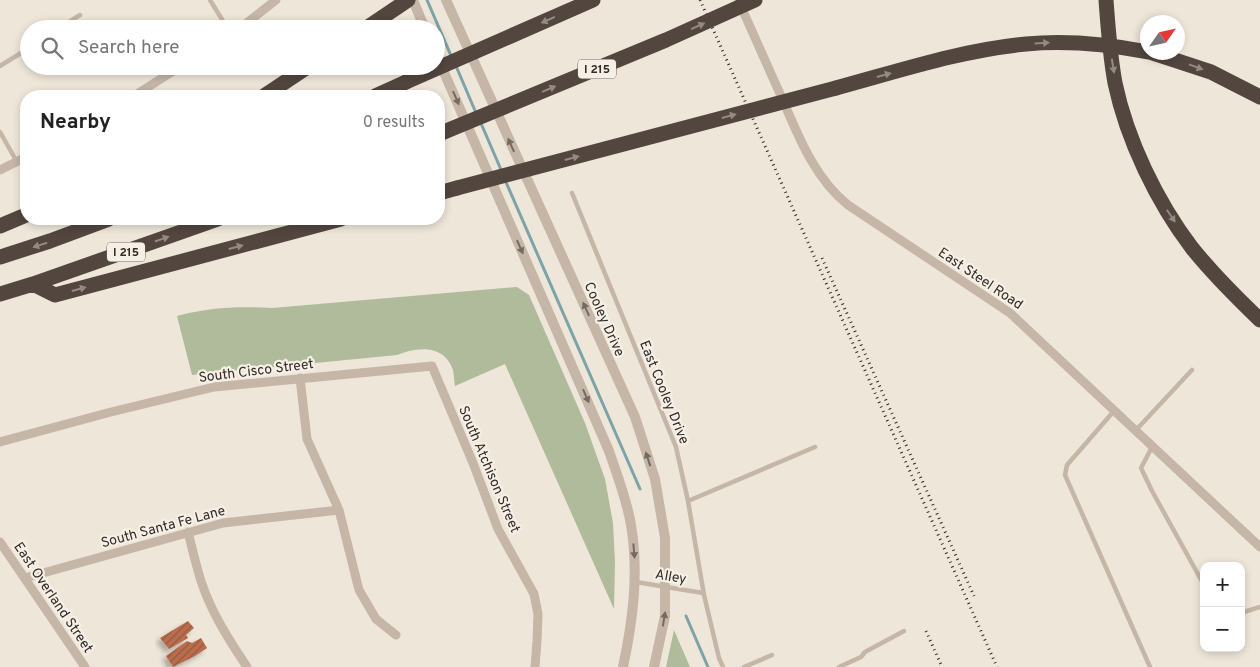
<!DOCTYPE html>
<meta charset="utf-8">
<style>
body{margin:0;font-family:Overpass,sans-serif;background:#f2f2f2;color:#222}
.controls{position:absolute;right:15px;bottom:15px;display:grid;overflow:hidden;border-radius:10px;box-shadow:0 2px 8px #0003}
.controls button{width:45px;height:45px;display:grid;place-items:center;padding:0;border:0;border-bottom:1px solid #e0e0e0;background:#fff;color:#222;font:25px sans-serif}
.compass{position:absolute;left:1140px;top:15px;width:45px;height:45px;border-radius:50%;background:#fff;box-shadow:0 2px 8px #0003;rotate:56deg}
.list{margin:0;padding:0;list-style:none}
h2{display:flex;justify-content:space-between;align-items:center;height:65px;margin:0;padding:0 20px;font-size:21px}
h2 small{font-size:16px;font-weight:400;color:#767676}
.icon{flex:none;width:28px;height:28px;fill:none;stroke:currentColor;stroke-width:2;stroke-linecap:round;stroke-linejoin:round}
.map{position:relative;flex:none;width:1260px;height:667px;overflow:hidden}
.search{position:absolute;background:#fff;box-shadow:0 2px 8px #0003;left:20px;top:20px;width:425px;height:55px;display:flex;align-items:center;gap:12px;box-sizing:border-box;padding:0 18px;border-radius:28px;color:#767676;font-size:19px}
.panel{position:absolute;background:#fff;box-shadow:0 2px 8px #0003;left:20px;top:90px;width:425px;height:135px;border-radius:20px}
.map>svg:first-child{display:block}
</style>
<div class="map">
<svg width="1260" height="667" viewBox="0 0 1260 667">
<defs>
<pattern id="building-hatch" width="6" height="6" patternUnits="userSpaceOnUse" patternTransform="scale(1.25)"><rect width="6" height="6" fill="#b96d4d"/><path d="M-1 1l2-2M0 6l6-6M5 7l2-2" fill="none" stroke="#975a40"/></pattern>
<filter id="shadow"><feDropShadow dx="-4" dy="4" stdDeviation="2.5" flood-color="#0004"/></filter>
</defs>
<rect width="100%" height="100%" fill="#eee6d9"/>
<path fill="#afbb9b" d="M517,287l12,8 56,128 20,56 8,44 2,39 -1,47 -109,-245 -50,22c-1,-5 -1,-11 -2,-16 -9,-26 -36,-23 -56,-15l-205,20 -15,-59c32,-9 63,-10 95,-8z
M674,630l16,37h-24z"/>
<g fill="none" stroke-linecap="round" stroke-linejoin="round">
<path stroke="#7ca3a8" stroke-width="3" d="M427,0l25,58
M456,66l20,47
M480,121l22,51
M505,180l135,309
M686,616l22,51"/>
</g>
<path fill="url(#building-hatch)" filter="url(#shadow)" d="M188,621l6,7 -8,7 2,3 -19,11 -9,-11z
M201,638l6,10 -12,8 -22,11 -7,-11 21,-15 5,2z"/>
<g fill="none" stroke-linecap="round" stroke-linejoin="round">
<path stroke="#c5b6a7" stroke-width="4.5" d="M210,0l18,29
M58,29l22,-14
M0,66l29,-18
M0,132l17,30
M572,193l104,254 12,54 16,94 15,63 4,9
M1114,411l-47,54 -2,10 85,192
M1136,430l56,-60
M1152,447l-11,21 11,23 52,94
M688,501l127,-54
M636,582l67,11
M1241,613l19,-6
M744,667l28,-12
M839,667l22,-10 4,-5 39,-21"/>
<path stroke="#c5b6a7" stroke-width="9" d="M739,2c14,31 28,63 42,94 17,39 33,82 67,109l162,108 250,234
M239,29l37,-29
M134,96l47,-30
M0,170l26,-13
M300,378l7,61 32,71 20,80 17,29 20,16
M0,442l111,-30 103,-25 218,-21 41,97 25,66 36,65 4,20 -1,27 -2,26
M188,532c4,16 8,33 13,49 10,31 28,59 46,86
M0,542l85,125
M25,578l198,-55 116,-13"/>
<path stroke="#c5b6a7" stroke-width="10" d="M413,0l12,29
M446,0l189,417 20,62 10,59v78l-11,51
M436,54l173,397c8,24 18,49 22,74 8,48 2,95 -8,142"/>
<path stroke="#52463f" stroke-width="15" d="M365,29l43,-29
M1150,52l61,20 49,25
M836,88c63,-17 126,-38 190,-44 41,-4 81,0 122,8
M264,96l45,-30
M375,96l31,-14
M439,193l18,-5
M0,226l26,-11
M0,257l50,-16 59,-22
M33,284l22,11 286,-76
M0,294l33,-10 185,-65"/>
<path stroke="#322b27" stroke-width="3" stroke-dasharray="1 4" stroke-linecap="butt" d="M700,0l297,667
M822,258l152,338
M926,631l16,36"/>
<path stroke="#52463f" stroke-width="15" d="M1106,0c2,28 4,56 9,83 12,57 42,119 77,165 21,26 44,49 68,72
M406,82l187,-82
M439,134l227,-94 89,-40
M457,188l379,-100"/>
</g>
<defs><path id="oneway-solid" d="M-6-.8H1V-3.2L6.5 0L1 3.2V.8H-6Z" transform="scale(1.25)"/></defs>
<g fill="#948a81">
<use href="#oneway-solid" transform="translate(548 20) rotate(156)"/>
<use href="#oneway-solid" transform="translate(698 26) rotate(-24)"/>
<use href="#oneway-solid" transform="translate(1042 43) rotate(-3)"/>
<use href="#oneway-solid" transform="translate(1113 66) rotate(81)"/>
<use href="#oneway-solid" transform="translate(1196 67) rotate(20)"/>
<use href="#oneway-solid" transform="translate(884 75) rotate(-15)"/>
<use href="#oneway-solid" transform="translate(549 89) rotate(-23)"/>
<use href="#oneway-solid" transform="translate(729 116) rotate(-15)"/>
<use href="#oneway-solid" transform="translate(572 158) rotate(-15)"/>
<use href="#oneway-solid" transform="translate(1171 216) rotate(56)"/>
<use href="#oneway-solid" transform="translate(162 239) rotate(-19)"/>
<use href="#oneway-solid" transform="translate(40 245) rotate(162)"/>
<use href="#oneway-solid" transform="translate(236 247) rotate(-15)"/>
<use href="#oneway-solid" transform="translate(79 289) rotate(-15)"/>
</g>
<g fill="#746a61">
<use href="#oneway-solid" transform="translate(456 98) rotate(66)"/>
<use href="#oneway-solid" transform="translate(511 145) rotate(-114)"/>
<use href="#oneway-solid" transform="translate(520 247) rotate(66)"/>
<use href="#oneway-solid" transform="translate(586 309) rotate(-114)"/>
<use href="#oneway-solid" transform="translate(586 396) rotate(66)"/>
<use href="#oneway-solid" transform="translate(648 459) rotate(-108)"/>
<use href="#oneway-solid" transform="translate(634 551) rotate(85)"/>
<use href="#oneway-solid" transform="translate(664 619) rotate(-81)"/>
</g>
<g text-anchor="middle" stroke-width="4.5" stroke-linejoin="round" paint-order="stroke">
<g fill="#f6efe5" stroke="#6d6660" stroke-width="1">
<rect x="578" y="59.5" width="38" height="19" rx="4"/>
<rect x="107" y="242.5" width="38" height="19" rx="4"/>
</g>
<g font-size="12" font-weight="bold" fill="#322b27">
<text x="597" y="73">I 215</text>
<text x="126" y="256">I 215</text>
</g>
<g font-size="14" fill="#322b27" stroke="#f6efe5">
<text transform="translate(981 278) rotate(34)" y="5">East Steel Road</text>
<text transform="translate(605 319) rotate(66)" y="5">Cooley Drive</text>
<text transform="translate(256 370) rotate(-7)" y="5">South Cisco Street</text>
<text transform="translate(665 392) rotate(68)" y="5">East Cooley Drive</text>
<text transform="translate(490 469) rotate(67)" y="5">South Atchison Street</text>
<text transform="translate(163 526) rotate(-15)" y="5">South Santa Fe Lane</text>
<text transform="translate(671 576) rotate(10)" y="5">Alley</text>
<text transform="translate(54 597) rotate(56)" y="5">East Overland Street</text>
</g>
</g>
</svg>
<div class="controls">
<button>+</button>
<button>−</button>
</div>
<svg class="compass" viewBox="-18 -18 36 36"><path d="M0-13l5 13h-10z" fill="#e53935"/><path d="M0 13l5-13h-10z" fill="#767676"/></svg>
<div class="search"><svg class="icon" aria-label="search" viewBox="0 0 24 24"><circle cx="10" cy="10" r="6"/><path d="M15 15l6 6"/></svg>Search here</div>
<section class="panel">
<h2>Nearby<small>0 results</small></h2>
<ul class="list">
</ul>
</section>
</div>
